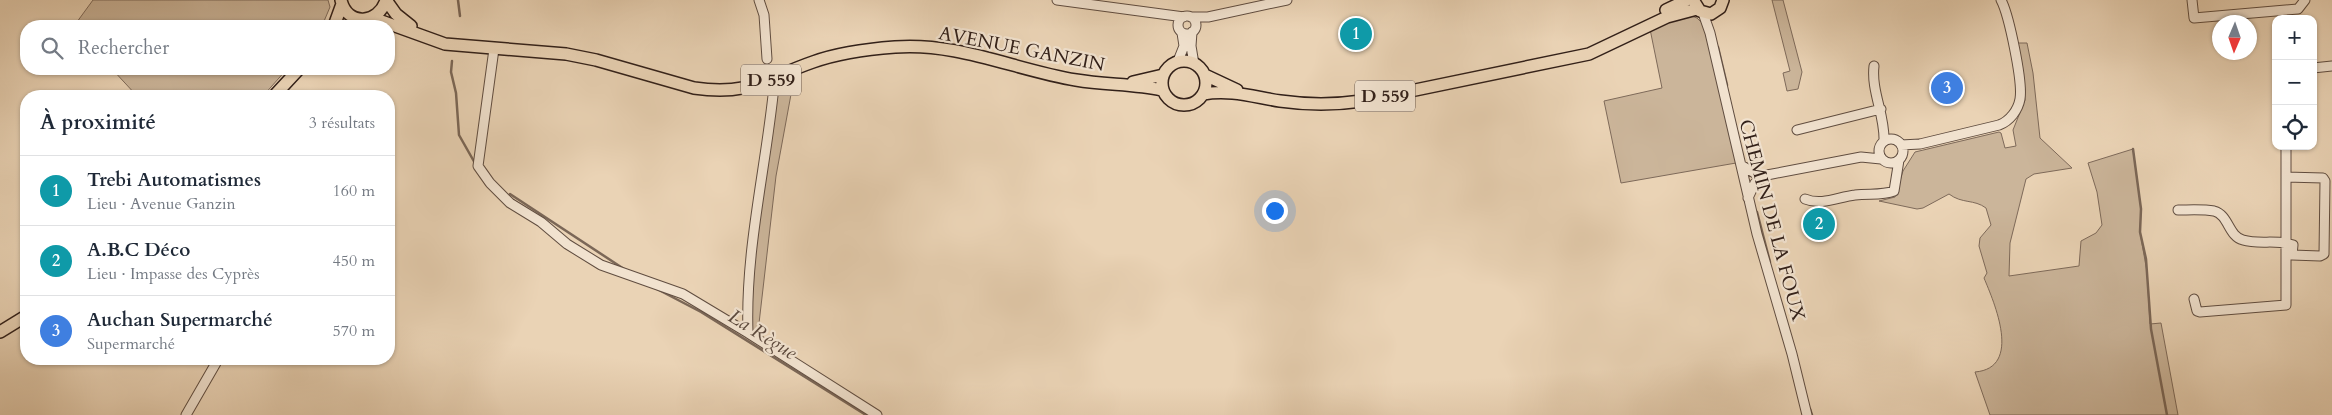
<!DOCTYPE html>
<html lang="fr">
<meta charset="utf-8">
<style>
body{margin:0;font-family:Cardo,serif;background:#f6f6f7;color:#1f2937}
.controls{position:absolute;right:15px;top:15px;display:grid;overflow:hidden;border-radius:10px;box-shadow:0 1px 4px #0004}
.controls button{width:45px;height:45px;display:grid;place-items:center;padding:0;border:0;border-bottom:1px solid #e0e1e3;background:#fff;color:#1f2937;font:25px sans-serif}
.compass{position:absolute;left:2212px;top:15px;width:45px;height:45px;border-radius:50%;background:#fff;box-shadow:0 1px 4px #0004;rotate:182deg}
.you{position:absolute;left:1274px;top:210px;width:18px;height:18px;margin:-12px;border:4px solid #fff;border-radius:50%;background:#1a73e8;box-shadow:0 0 0 8px #1a73e833}
.badge{display:grid;place-items:center;width:32px;height:32px;border-radius:50%;background:#8f2418;color:#fff;font-size:16px;font-weight:700}
.pin{position:absolute;translate:-50% -50%;border:2px solid #fff;box-shadow:0 1px 5px #0006}
.list{margin:0;padding:0;list-style:none}
h2{display:flex;justify-content:space-between;align-items:center;height:65px;margin:0;padding:0 20px;font-size:21px}
h2 small{font-size:16px;font-weight:400;color:#747a83}
.list li{display:grid;grid-template-columns:32px 1fr auto;gap:15px;align-items:center;box-sizing:border-box;height:70px;padding:0 20px;border-top:1px solid #e0e1e3}
.list b{display:block;font-size:19px;white-space:nowrap}
.list p{margin:0;font-size:16px;white-space:nowrap;color:#747a83}
.list em{font-size:16px;font-style:normal;color:#747a83}
.icon{flex:none;width:28px;height:28px;fill:none;stroke:currentColor;stroke-width:2;stroke-linecap:round;stroke-linejoin:round}
.map{position:relative;flex:none;width:2332px;height:415px;overflow:hidden}
.search{position:absolute;background:#fff;box-shadow:0 1px 4px #0004;left:20px;top:20px;width:375px;height:55px;display:flex;align-items:center;gap:12px;box-sizing:border-box;padding:0 18px;border-radius:20px;color:#747a83;font-size:19px}
.panel{position:absolute;background:#fff;box-shadow:0 1px 4px #0004;left:20px;top:90px;width:375px;height:275px;border-radius:20px}
.map>svg:first-child{display:block}
</style>
<div class="map">
<svg width="2332" height="415" viewBox="0 0 2332 415">
<rect width="100%" height="100%" fill="#ead3b5"/>
<filter id="stains"><feTurbulence type="fractalNoise" baseFrequency=".004" numOctaves="4"/><feColorMatrix values="0 0 0 0 .2 0 0 0 0 .09 0 0 0 0 .02 0 0 0 .5 -.17"/></filter>
<radialGradient id="worn" r=".72"><stop offset=".6" stop-color="#630" stop-opacity="0"/><stop offset="1" stop-color="#630" stop-opacity=".3"/></radialGradient>
<path fill="#cbb59a" stroke="#7e6a5a" d="M93,0h235l2,7 -8,19h-248z
M1772,0h11l19,72 -4,17 -11,2 -4,-18 7,-2z
M1686,14l11,4 6,6 31,119 2,20 -115,20 -17,-82 58,-13 -12,-59z
M2017,43h10l6,30 7,65 32,30 -38,6 -8,5 -16,64 -1,33 70,-10 2,-25 15,-8 6,-8 -5,-33 -9,-29 45,-14 8,60 -1,23 7,40 3,52 11,-1 17,92h-188l-15,-43c48,-4 19,-70 9,-94l3,-5 -8,-27 1,-8 11,-13 -5,-17c-12,-9 -24,-4 -37,-14l-26,14 -6,1 -38,-8 16,-4 8,-26 12,-19 84,-20 2,1 4,15 11,-2 -3,-16 12,-30z
M112,69h175l-24,27h-126z
M794,78l-18,98 -18,156 -13,-5 21,-185 4,-56z"/>
<g fill="none" stroke-linecap="round" stroke-linejoin="round">
<path stroke="#7b6757" stroke-width="2.5" d="M458,0l2,16
M1718,47l9,38
M452,61l-1,11 5,21 3,42 17,30
M2133,149l8,60 -1,23 6,27 5,70 16,86
M510,194l114,75
M1757,212l13,50
M655,288l46,24 165,103
M1810,409l2,6"/>
<g stroke="#604d40" stroke-width="11">
<path id="minor" d="M759,0l5,15 3,44
M1057,0l127,17
M2192,0l2,18 104,-9 7,-9
M1703,13l7,20 47,201 35,120 15,61
M1178 25a9 9 0 1 1 18 0a9 9 0 1 1-18 0Z
M1191,17h17l79,-17
M1192,32l-1,14 3,18
M494,49l-16,117 12,17 20,20 31,19 26,22 34,21 82,29 65,39
M1178,61l6,-15 -2,-13
M1874,66c-3,25 11,49 10,75
M2313,68l19,-2
M772,80l2,6c-8,82 -29,164 -26,247l129,82
M1797,130l84,-21
M1879 151a12 12 0 1 1 24 0a12 12 0 1 1-24 0Z
M1901,145l19,-1 79,-19c11,-4 19,-15 21,-26 3,-17 -11,-84 -19,-99
M1741,165l15,9 11,1 94,-18 20,2
M1748,198l7,-15 12,-8
M1805,199c17,7 33,-2 50,-4 14,-2 26,1 39,-4l5,-31
M2178,210c11,0 25,-1 36,1 15,4 14,25 29,29 16,5 34,-1 50,5l-1,10 28,1 4,-2 1,-73 -2,-3 -37,-1
M2194,299l3,12 3,1 86,-7v-159
M186,415l30,-52 -1,-4"/>
</g>
<g stroke="#322019" stroke-width="14">
<path id="major" d="M341,0c6,27 38,24 45,0
M386,0l10,14 15,12
M1695,3l5,8 11,3 9,-6 3,-8
M1666,10l21,-10
M373,18l72,26 121,10 30,6 98,28c56,8 70,-9 119,-26 25,-9 55,-13 82,-15 63,-5 120,23 181,33 29,5 58,4 86,10
M334,26l8,-22
M1162 83a22 22 0 1 1 44 0a22 22 0 1 1-44 0Z
M1205,75l32,15
M1133,82l30,-7
M1203,94c27,-5 51,3 77,7 28,4 54,4 82,0l227,-47 78,-37 30,-8
M274,96l25,-27
M0,332l26,-16"/>
</g>
<use href="#minor" stroke="#f1e2cf" stroke-width="9"/>
<use href="#major" stroke="#ead3b5" stroke-width="11"/>
</g>
<g text-anchor="middle" stroke-width="4.5" stroke-linejoin="round" paint-order="stroke">
<g fill="#f1e2cf" stroke="#6b5a50" stroke-width="1">
<rect x="741" y="64.5" width="60" height="31" rx="4"/>
<rect x="1355" y="80.5" width="60" height="31" rx="4"/>
</g>
<g font-size="18" font-weight="bold" fill="#322019">
<text x="771" y="86">D 559</text>
<text x="1385" y="102">D 559</text>
</g>
<g font-size="19" fill="#322019" stroke="#f1e2cf">
<text transform="translate(1022 48) rotate(11)" y="7">AVENUE GANZIN</text>
<text transform="translate(1773 220) rotate(75)" y="7">CHEMIN DE LA FOUX</text>
</g>
<g font-size="20" font-style="italic" fill="#5c493d" stroke="#f1e2cf">
<text transform="translate(763 334) rotate(32)" y="7">La Règue</text>
</g>
</g>
<rect width="100%" height="100%" filter="url(#stains)"/>
<rect width="100%" height="100%" fill="url(#worn)"/>
</svg>
<div class="controls">
<button>+</button>
<button>−</button>
<button><svg class="icon" aria-label="locate" viewBox="0 0 24 24"><circle cx="12" cy="12" r="6"/><path d="M12 2v4M12 18v4M2 12h4M18 12h4"/></svg></button>
</div>
<svg class="compass" viewBox="-18 -18 36 36"><path d="M0-13l5 13h-10z" fill="#e53935"/><path d="M0 13l5-13h-10z" fill="#747a83"/></svg>
<div class="you"></div>
<div class="pin badge" style="left:1356px;top:34px;background:#0f9aa8">1</div>
<div class="pin badge" style="left:1819px;top:224px;background:#0f9aa8">2</div>
<div class="pin badge" style="left:1947px;top:88px;background:#3f7fe0">3</div>
<div class="search"><svg class="icon" aria-label="search" viewBox="0 0 24 24"><circle cx="10" cy="10" r="6"/><path d="M15 15l6 6"/></svg>Rechercher</div>
<section class="panel">
<h2>À proximité<small>3 résultats</small></h2>
<ul class="list">
<li><span class="badge" style="background:#0f9aa8">1</span><div><b>Trebi Automatismes</b><p>Lieu · Avenue Ganzin</p></div><em>160 m</em></li>
<li><span class="badge" style="background:#0f9aa8">2</span><div><b>A.B.C Déco</b><p>Lieu · Impasse des Cyprès</p></div><em>450 m</em></li>
<li><span class="badge" style="background:#3f7fe0">3</span><div><b>Auchan Supermarché</b><p>Supermarché</p></div><em>570 m</em></li>
</ul>
</section>
</div>
